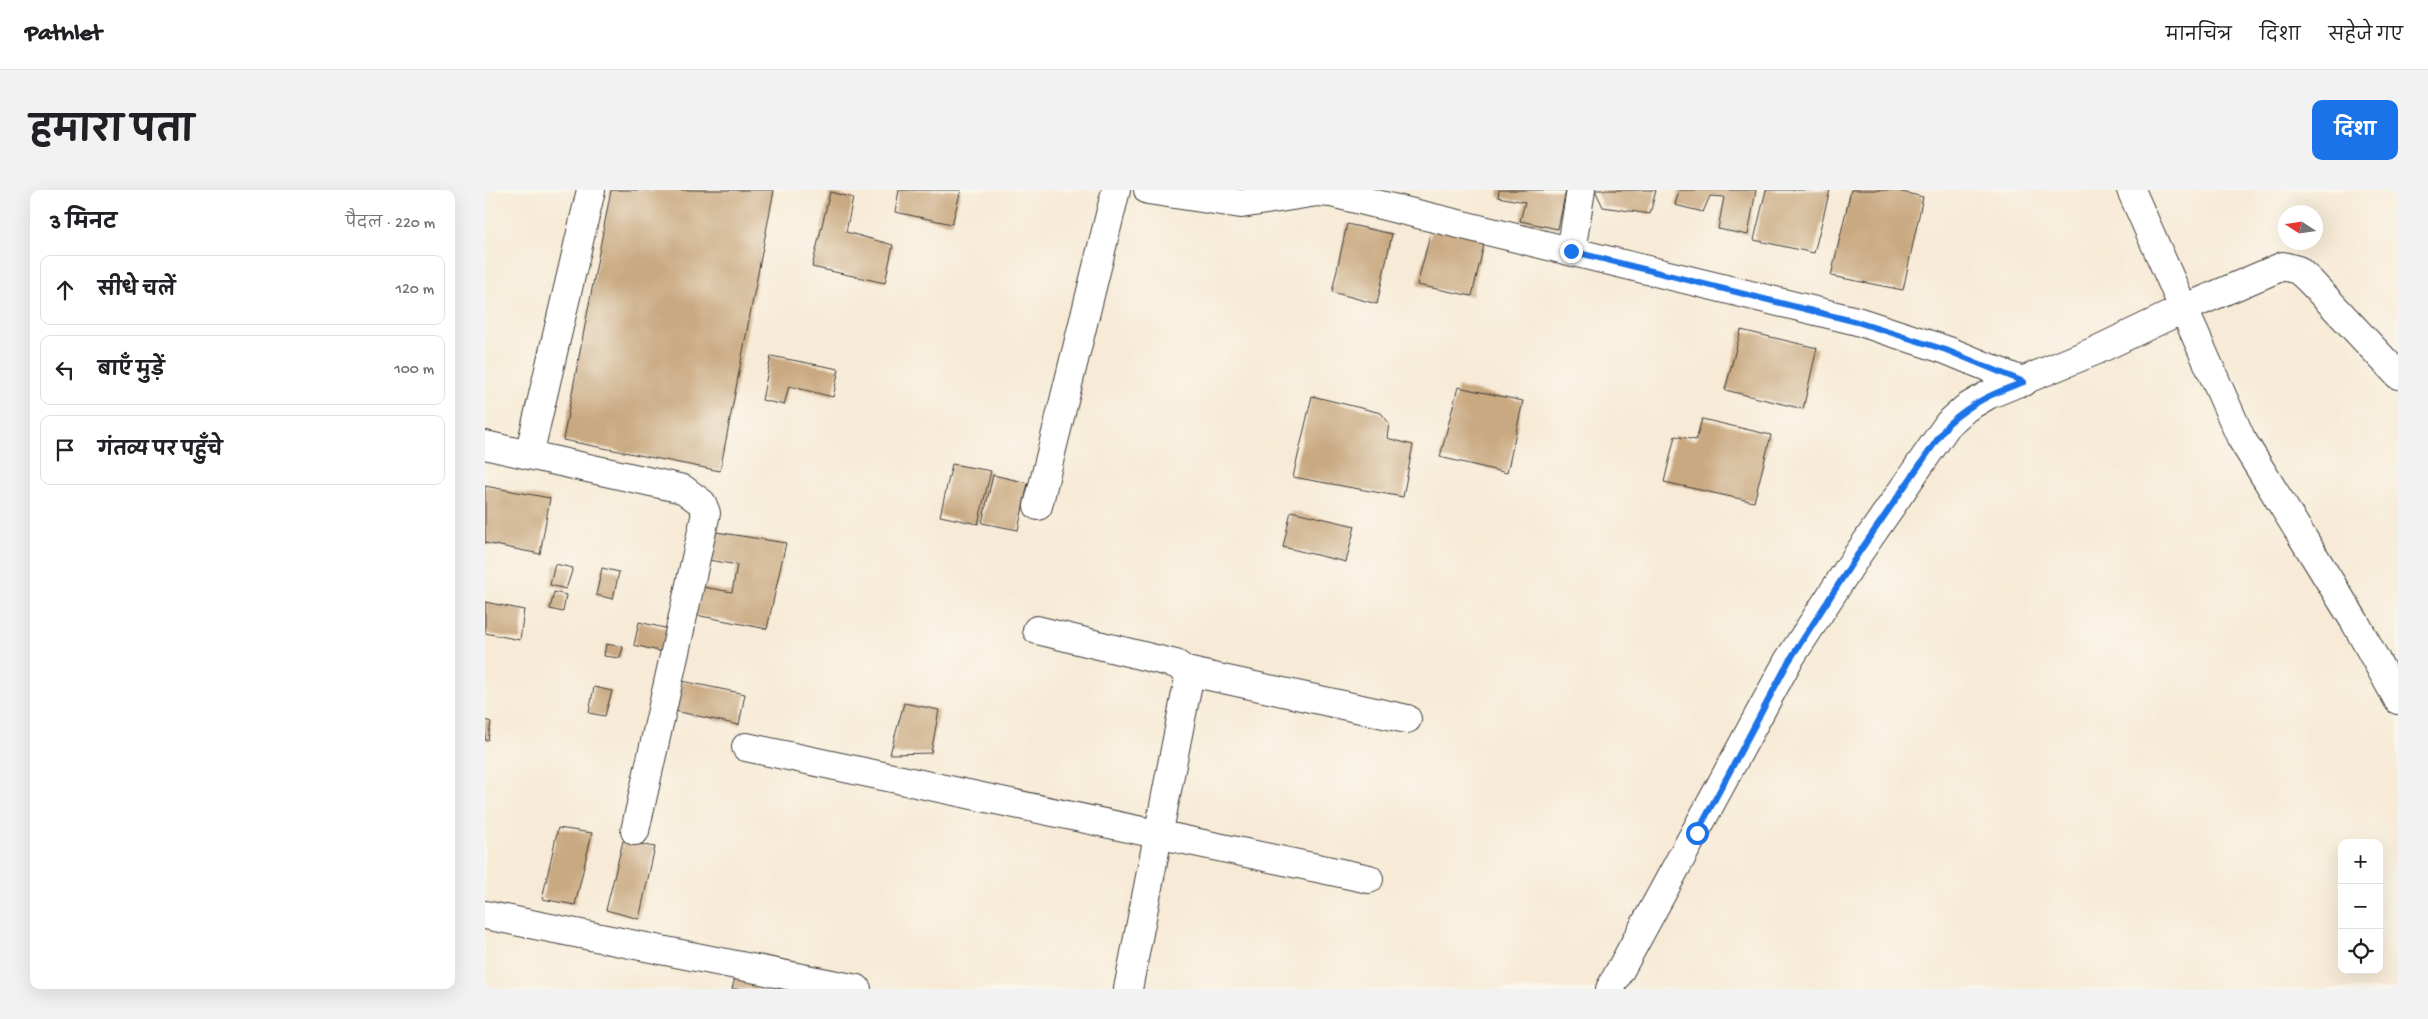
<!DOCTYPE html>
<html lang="hi">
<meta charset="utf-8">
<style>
body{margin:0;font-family:"Gochi Hand","Playpen Sans Deva",sans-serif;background:#f2f2f2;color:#202124}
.controls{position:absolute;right:15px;bottom:15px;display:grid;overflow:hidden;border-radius:10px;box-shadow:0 5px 20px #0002}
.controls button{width:45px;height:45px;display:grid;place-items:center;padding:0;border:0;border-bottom:1px solid #e0e0e0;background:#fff;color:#202124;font:25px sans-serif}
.compass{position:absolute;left:1793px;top:15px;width:45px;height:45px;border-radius:50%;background:#fff;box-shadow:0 5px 20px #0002;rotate:282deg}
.stop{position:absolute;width:15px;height:15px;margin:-11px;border:4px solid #1a73e8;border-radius:50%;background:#fff}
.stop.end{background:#1a73e8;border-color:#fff;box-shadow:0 1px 5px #0008}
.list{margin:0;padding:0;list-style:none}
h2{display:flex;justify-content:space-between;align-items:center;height:65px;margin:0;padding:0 20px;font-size:21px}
h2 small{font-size:16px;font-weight:400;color:#757577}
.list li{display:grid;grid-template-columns:32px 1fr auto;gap:15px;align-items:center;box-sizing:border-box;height:70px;margin:0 10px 10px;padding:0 10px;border:1px solid #e0e0e0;border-radius:10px}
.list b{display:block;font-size:19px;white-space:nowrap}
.list em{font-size:16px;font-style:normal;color:#757577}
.icon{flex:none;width:28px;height:28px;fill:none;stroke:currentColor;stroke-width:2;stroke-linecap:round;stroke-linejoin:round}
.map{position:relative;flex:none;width:1913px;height:799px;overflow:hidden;border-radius:10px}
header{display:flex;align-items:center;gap:30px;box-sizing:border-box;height:70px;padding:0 25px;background:#fff;border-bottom:1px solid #e0e0e0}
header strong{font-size:24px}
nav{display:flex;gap:28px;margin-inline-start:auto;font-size:18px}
.intro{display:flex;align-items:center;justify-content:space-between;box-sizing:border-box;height:120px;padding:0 30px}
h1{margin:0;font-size:35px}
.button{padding:12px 22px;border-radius:10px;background:#1a73e8;color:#fff;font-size:18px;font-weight:700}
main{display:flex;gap:30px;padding:0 30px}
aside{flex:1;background:#fff;border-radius:10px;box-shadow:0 5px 20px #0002}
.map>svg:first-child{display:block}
</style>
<header>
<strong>Pathlet</strong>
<nav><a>मानचित्र</a><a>दिशा</a><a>सहेजे गए</a></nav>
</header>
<div class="intro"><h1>हमारा पता</h1><a class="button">दिशा</a></div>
<main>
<aside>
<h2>3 मिनट<small>पैदल · 220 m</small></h2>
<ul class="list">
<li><svg class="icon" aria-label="ahead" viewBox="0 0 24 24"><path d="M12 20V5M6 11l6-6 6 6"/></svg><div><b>सीधे चलें</b></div><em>120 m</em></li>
<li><svg class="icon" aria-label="left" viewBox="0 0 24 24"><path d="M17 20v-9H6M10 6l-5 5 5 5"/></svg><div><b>बाएँ मुड़ें</b></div><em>100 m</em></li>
<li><svg class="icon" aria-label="arrive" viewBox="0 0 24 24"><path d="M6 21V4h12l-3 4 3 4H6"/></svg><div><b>गंतव्य पर पहुँचे</b></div></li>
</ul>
</aside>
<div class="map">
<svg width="1913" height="799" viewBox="0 0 1913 799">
<rect width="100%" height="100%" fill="#fbf7ec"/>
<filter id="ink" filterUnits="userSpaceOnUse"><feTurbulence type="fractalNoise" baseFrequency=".02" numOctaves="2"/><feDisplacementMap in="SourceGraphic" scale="10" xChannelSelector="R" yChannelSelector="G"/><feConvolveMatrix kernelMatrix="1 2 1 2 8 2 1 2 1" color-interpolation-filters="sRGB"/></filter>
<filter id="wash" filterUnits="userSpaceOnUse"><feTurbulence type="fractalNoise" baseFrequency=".0096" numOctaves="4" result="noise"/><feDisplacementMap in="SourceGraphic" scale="20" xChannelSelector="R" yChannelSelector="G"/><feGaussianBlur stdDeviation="1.12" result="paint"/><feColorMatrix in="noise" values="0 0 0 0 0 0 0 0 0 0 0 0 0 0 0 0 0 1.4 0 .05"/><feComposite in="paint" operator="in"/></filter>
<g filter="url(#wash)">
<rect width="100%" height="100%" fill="#f7ead6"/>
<g id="blocks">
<path fill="#c9a981" d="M126,0h163l-54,281 -157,-31z
M414,0h62l-9,34 -57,-12z
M1014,0h67l-8,39 -38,-8 5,-19 -27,-5z
M1110,0h61l-6,24 -47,-7z
M1194,0h77l-8,45 -30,-6 6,-32 -14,-1 -7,16 -28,-7z
M1281,0h64l-16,63 -60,-13z
M1366,0h43l29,7 -20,93 -72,-14z
M345,2l23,6 -7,34 47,13 -8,38 -73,-16z
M862,34l45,10 -15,70 -45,-12z
M948,34l53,12 -14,60 -55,-11z
M1256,140l76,18 -14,61 -78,-19z
M286,166l68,13 -6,28 -44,-11 -5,19 -22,-5z
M973,197l65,14 -16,72 -67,-16z
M827,206l69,17 8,10 -2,15 26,7 -10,52 -110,-20z
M1217,229l69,16 -17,67 -90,-20 11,-46 21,4z
M467,274l39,7 -13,53 -38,-8z
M508,285l35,8 -10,47 -36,-7z
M0,296l65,12 -10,56 -55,-11z
M806,321l64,15 -9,36 -63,-15z
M231,342l70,11 -19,86 -71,-14 7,-28 29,5 5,-27 -28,-5z
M70,374l18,4 -7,21 -16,-4z
M117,378l17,4 -6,27 -17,-4z
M69,402l12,3 -3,17 -13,-3z
M0,412l39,8 -4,30 -35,-7z
M154,432l34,8 -6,23 -33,-8z
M121,454l17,3 -3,11 -16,-2z
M197,491l63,13 -6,31 -64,-14z
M109,497l18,4 -7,25 -16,-3z
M419,513l35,7 -8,43 -41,1z
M0,530l6,2 -3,18h-3z
M73,638l34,5 -17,72 -33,-6z
M138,651l32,6 -16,72 -33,-9z
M251,784l59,15h-63z"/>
</g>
</g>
<g filter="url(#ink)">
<use href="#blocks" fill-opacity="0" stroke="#3d3b38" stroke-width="1"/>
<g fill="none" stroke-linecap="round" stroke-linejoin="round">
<g stroke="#3d3b38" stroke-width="30">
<path id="minor" d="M106,0l-62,265 154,34 19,14 4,10 -71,318
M663,0l93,14 76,-12 14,1 526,128 89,29 78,32
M1646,0l110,248 114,184 43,78
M1086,61l10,-61
M0,255l44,10
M553,316l78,-316
M552,440l139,34 10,7 3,7 -61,311
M701,481l221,48
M261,557l623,132
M0,725l372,74
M1125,799l178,-328 70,-107 90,-130 18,-16 22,-13 107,-44 88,-42 100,-43 15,4 11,10 89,95"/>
</g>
<use href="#minor" stroke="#fff" stroke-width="28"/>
</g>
</g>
<g fill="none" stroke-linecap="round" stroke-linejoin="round" filter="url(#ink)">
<path stroke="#1a73e8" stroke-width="6" d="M1086,61l286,71 89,28 78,32c-31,11 -51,20 -76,42l-90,130 -69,107 -92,172"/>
</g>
</svg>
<div class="controls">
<button>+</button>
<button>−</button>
<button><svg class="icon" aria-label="locate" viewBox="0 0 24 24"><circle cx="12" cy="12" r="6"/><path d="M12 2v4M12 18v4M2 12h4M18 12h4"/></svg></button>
</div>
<svg class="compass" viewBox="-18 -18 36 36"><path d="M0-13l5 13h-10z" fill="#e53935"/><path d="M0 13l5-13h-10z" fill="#757577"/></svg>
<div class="stop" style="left:1212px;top:643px"></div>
<div class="stop end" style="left:1086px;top:61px"></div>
</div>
</main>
